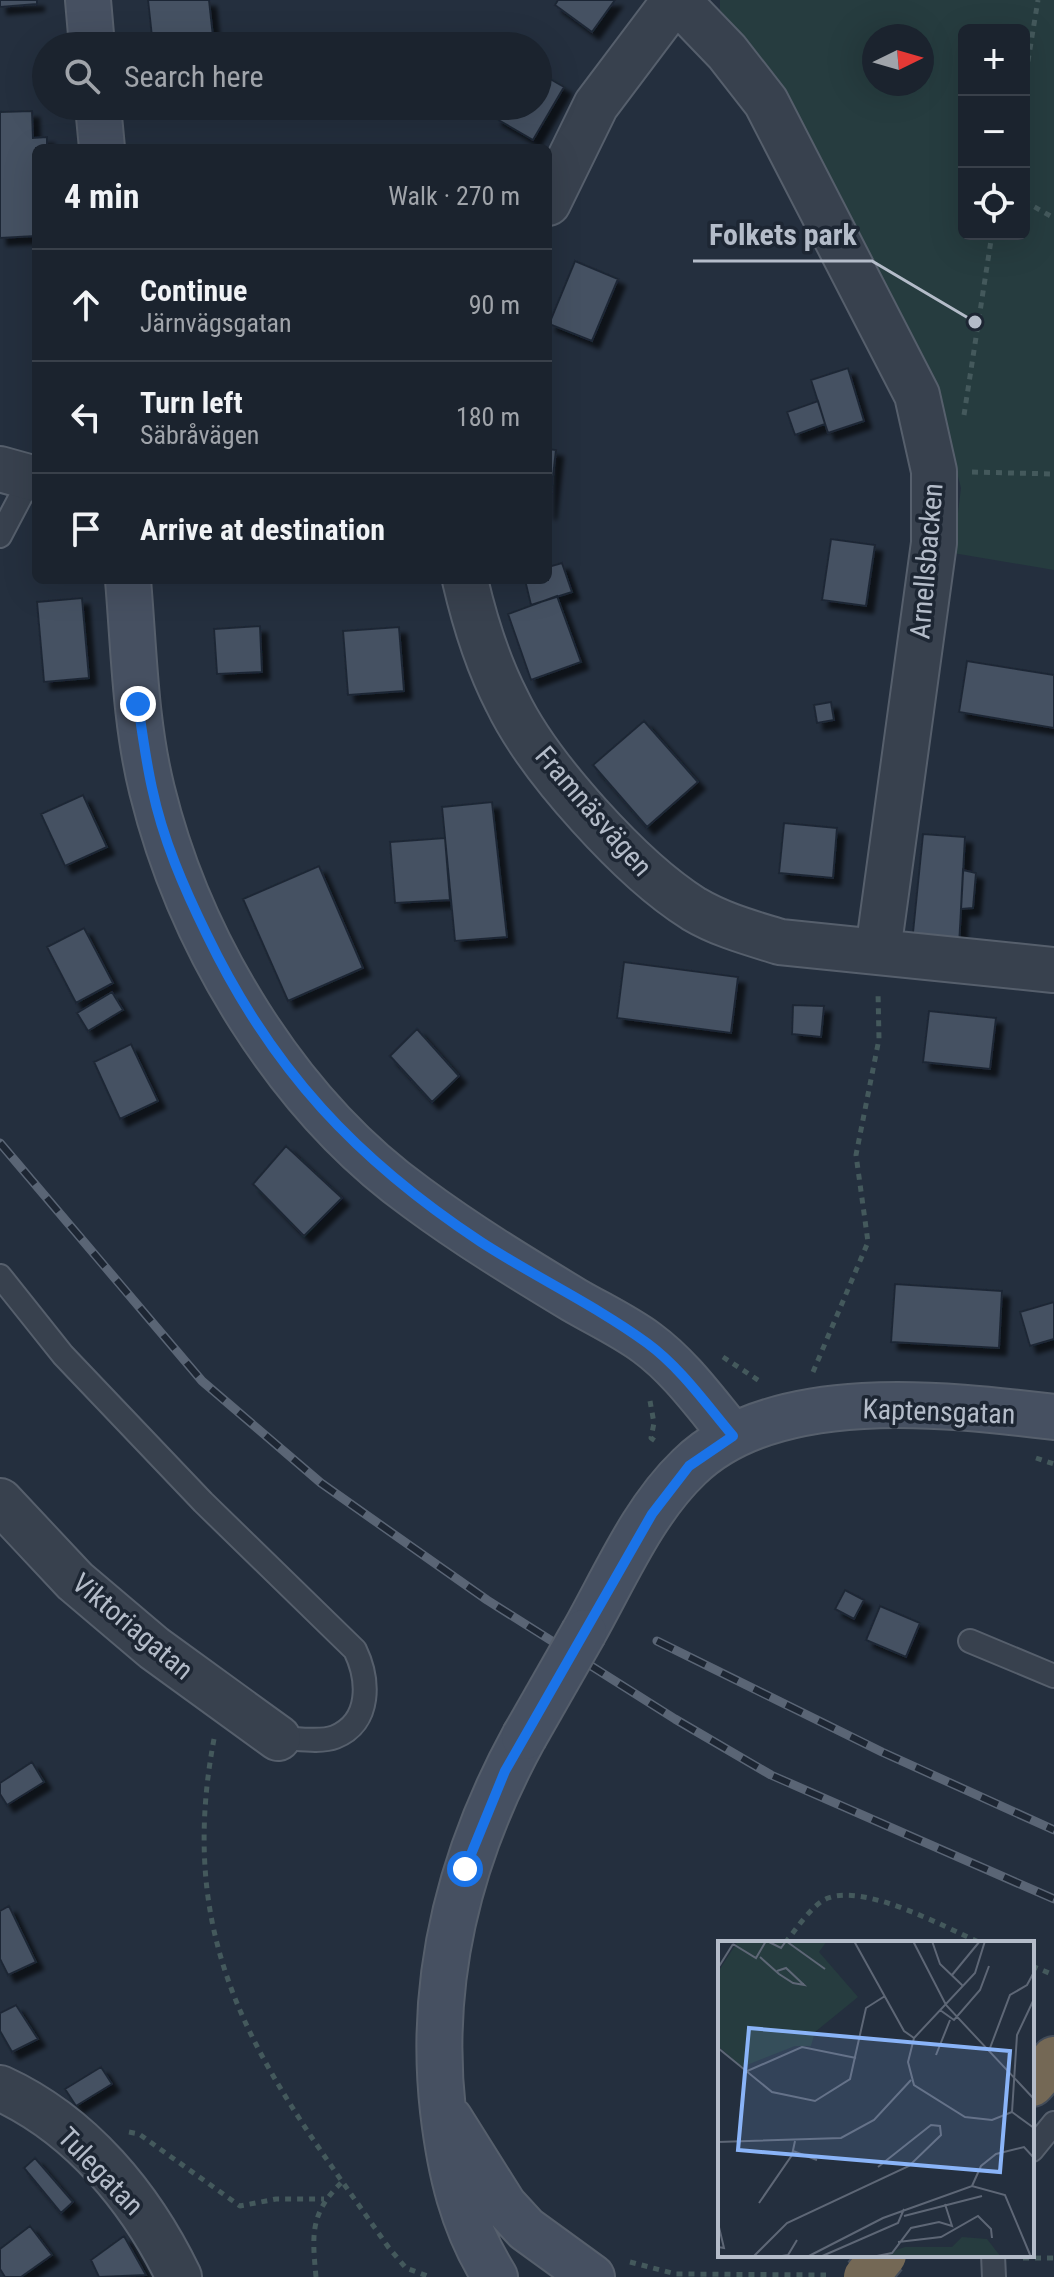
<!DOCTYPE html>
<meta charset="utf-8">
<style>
body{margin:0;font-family:"Roboto Condensed",sans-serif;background:#242b36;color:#f1f3f6}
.controls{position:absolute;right:24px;top:24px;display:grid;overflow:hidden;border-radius:12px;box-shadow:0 8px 32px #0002}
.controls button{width:72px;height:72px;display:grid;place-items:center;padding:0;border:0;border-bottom:2px solid #39404a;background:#1b232e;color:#f1f3f6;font:40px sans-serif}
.compass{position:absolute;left:862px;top:24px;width:72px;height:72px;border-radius:50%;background:#1b232e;box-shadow:0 8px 32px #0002;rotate:85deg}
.stop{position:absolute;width:24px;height:24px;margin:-18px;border:6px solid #1a73e8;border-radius:50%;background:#fff}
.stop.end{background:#1a73e8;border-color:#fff;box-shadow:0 2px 8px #0008}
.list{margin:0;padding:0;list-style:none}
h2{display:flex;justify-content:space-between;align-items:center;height:104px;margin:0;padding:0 32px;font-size:34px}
h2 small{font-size:26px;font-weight:400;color:#a0a4aa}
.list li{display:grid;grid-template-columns:52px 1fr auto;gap:24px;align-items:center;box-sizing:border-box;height:112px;padding:0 32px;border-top:2px solid #39404a}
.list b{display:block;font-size:30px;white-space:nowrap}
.list p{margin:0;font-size:26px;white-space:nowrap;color:#a0a4aa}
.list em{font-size:26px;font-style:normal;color:#a0a4aa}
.icon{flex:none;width:44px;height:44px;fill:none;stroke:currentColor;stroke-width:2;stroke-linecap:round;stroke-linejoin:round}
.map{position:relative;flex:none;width:1054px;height:2277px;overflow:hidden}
.search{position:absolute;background:#1b232e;box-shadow:0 8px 32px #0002;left:32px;top:32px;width:520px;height:88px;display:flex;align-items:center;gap:20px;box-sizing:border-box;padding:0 28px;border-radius:44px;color:#a0a4aa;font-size:30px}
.panel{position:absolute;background:#1b232e;box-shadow:0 8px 32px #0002;left:32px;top:144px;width:520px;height:440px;border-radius:12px}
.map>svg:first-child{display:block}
</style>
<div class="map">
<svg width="1054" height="2277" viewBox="0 0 1054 2277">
<defs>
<filter id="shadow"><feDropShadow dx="7" dy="7" stdDeviation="2" flood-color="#0009"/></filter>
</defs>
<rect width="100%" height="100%" fill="#242f3e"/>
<path fill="#263c3f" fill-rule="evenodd" d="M720,0h334v570l-101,-17 8,-65 -20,-78 -176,-343 -45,-57zM964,30h60v204h-60zM874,36h48v48h-48z"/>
<path fill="#455162" stroke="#1f2835" stroke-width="2" filter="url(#shadow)" d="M0,0h37v4l-37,3z
M148,0h61l5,46h-61z
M558,0h57l-23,32 -37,-27z
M538,72l26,15 -31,53 -38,-22 7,-12h36z
M32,111l1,27 14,-1v11h-11v88l-36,2v-126z
M575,261l43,18 -26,62 -43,-17z
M848,368l16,53 -36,12 -17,-53z
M818,401l7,23 -30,11 -8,-23z
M548,449l8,1 -7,62h-1z
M831,539l44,6 -9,61 -44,-6z
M562,563l10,29 -41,13 -6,-25h23v-13z
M557,596l24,66 -50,18 -23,-66z
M82,598l7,80 -45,4 -7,-80z
M260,626l2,46 -45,2 -3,-45z
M399,627l5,64 -56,4 -5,-64z
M967,661l87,14v53l-95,-16z
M831,702l3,18 -17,3 -3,-18z
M644,721l54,61 -51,45 -54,-62z
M83,795l24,52 -42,19 -24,-52z
M492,802l15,135 -52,4 -13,-134z
M784,823l53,5 -4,50 -54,-5z
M923,834l42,3 -6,109 -47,-4z
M445,838l5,62 -55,3 -5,-61z
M319,866l44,102 -75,33 -45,-102z
M963,870l13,3 -3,35 -12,1z
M84,928l29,55 -37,20 -29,-56z
M624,962l114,15 -7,56 -114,-15z
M112,992l11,18 -35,21 -11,-18z
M793,1005l31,1 -3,31 -29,-3z
M929,1011l67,7 -6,51 -67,-7z
M417,1029l42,47 -27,26 -42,-46z
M131,1044l27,57 -38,18 -26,-57z
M286,1146l56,52 -38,38 -51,-52z
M895,1284l107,7 -3,57 -108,-6z
M1054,1302v37l-24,7 -10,-34z
M845,1590l19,10 -10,19 -19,-10z
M880,1606l40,17 -14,34 -40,-17z
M32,1762l12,20 -37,23 -7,-11v-11z
M9,1906l27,56 -28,13 -8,-16v-48z
M16,2005l22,34 -26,13 -12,-21v-18z
M101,2067l11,17 -36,22 -11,-17z
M35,2158l38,44 -12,11 -37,-45z
M30,2226l22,29 -31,22h-16l-5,-8v-20z
M124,2236l22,39 -47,2 -8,-17z"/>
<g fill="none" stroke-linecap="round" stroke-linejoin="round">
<g stroke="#565f6c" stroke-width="26">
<path id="lane" d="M0,536l30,-57
M0,1276l63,79 140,147 152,148c14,29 17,72 -20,87 -15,6 -41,1 -57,1
M970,1641l84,35
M1032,2150l22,-27
M993,2255l1,22"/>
</g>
<g stroke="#565f6c" stroke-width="48">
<path id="street" d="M677,0l50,52 39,50 151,293 17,76v72l-56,408
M548,203l48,-98 79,-105
M0,469l36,10
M465,580c10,43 22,82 42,121 32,67 125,169 187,208 27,16 57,24 86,33l274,28
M0,1501l75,80 79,67 124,90
M0,2088c81,37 141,110 179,189"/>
</g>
<g stroke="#565f6c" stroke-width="48">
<path id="secondary" d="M88,0l4,46
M98,106l4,42
M128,580c6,70 7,142 24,210 38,154 135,315 265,408 50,37 104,70 157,102 24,14 50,26 73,43 34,25 59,61 86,93
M584,1632c31,-55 59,-121 105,-165 85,-83 257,-63 365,-50
M450,2119l54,86 22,24 66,48
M495,2277c-33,-52 -45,-106 -52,-166 -15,-133 17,-257 81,-374"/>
</g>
<g stroke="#434c59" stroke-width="48">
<path id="highway" d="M1032,2084l22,-25"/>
</g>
<path stroke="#44595c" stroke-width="5" stroke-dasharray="6 6" stroke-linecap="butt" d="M1024,85l14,-85
M1024,201l30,17
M964,415l28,-181
M972,472l82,2
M723,1357l38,25
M813,1372l55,-130 -12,-87 23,-116 -1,-47
M650,1401l4,22 -3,15 7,5
M1036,1458l18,6
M214,1739c-42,222 56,339 175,509l17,20 24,9
M785,1943c11,-13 26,-38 43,-45 39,-14 116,29 153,45
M1032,1966l22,9
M129,2132l10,2 101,72 36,-7h48
M929,2255l36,1
M1023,2258h31
M630,2262l46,12 150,1
M316,2277c-4,-43 -6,-64 26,-95"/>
<use href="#lane" stroke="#38414e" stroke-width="22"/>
<use href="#street" stroke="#38414e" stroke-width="44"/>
<use href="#secondary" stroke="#465061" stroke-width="44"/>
<use href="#highway" stroke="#746855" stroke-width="44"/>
<g stroke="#5a6575" stroke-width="9">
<path id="rail" d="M0,1143l202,238 119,102 166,117 188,119 96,56 283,124
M657,1641l225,111 172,78"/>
</g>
<use href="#rail" stroke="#1d2633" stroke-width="6" stroke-dasharray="18" stroke-linecap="butt"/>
<g stroke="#565f6c" stroke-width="48" stroke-linecap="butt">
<path id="secondary-bridge" d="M524,1737l60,-105"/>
</g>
<g stroke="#434c59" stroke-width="48" stroke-linecap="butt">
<path id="highway-bridge" d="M866,2277l18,-22"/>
</g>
<use href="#secondary-bridge" stroke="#465061" stroke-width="44"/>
<use href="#highway-bridge" stroke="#746855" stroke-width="44"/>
</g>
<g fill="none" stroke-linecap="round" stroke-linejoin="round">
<path stroke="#1a73e8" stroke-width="10" d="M138,704c4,28 8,57 14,84 11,52 32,100 55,147 65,135 150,225 274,307 54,35 114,63 166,101 34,25 59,61 86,93l-44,30 -37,48 -147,257 -40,98"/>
</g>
<g text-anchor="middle" stroke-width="7" stroke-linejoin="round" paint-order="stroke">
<g font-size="28" fill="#b4bcc9" stroke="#1d2633">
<text transform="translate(926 561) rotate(-85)" y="10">Arnellsbacken</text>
<text transform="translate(594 811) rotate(49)" y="10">Framnäsvägen</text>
<text transform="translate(939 1411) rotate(2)" y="10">Kaptensgatan</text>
<text transform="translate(133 1626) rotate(40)" y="10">Viktoriagatan</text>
<text transform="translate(101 2171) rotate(46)" y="10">Tulegatan</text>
</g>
</g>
<g transform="translate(718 1941)">
<rect width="316" height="316" fill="#242f3e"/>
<path d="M20,0h89l-8,11 39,45 -43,35 -4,14h-16l-53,21 -24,-21v-74zM244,296l25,2 14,18h-125l29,-10h47z" fill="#263c3f"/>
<path fill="none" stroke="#5e6776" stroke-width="2" d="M49,0l14,7 5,-7M68,0l39,28M136,0l50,90 10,7M195,0l33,64 88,94M214,0l8,23 23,22M267,0l-10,32 -61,65 -6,24 6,23 51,32 27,3 20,-8 5,-77 17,-36M15,3l23,14 10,-17M42,16l19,17 14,9 11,2 -18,-17 -9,3M0,27l15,-24M234,34l28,-34M222,69l14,10 26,-30 9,-24M0,107l54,44 43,9 35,-22 16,-71 19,-12M272,107l20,-53 17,-10 7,-13M218,114l14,-35M27,131l57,-25 54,11M294,171l22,16M0,201l123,-4 33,-18 37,-40M75,210l24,9M254,245l9,-20 15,-12 28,-7 10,11M41,262l33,-48 3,-14M186,275l78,-20M0,282l6,25 -6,-1M180,301l43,-5 37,-21 13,13 1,9M35,316l34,-34 122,-57 32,-31 -1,-9 -9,-1 -53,42M58,316l12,-2 9,-15M89,316l76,-39 89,-32 33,9 26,62M102,316l78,-34 6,-14M154,316l20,-4 19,-25 28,-6 13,4 -7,-22"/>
<path fill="#8ab4f8" fill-opacity="0.15" stroke="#8ab4f8" stroke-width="4" d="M31,87l261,23 -10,121 -262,-22z"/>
<rect width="316" height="316" fill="none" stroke="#b4bcc9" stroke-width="4"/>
</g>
<path fill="none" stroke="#b4bcc9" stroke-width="3" d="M975 322L872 261H693"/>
<circle fill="#b4bcc9" stroke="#1d2633" stroke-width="3" cx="975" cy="322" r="8"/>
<g font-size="30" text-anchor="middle" font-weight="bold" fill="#b4bcc9" stroke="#1d2633" stroke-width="7" stroke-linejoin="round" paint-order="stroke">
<text x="783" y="245">Folkets park</text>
</g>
</svg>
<div class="controls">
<button>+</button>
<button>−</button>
<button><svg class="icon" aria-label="locate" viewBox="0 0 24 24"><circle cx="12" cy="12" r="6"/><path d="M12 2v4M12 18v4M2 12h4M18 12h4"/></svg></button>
</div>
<svg class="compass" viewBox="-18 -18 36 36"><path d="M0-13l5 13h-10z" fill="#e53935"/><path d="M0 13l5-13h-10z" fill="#a0a4aa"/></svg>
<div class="stop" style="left:465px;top:1869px"></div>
<div class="stop end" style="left:138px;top:704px"></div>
<div class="search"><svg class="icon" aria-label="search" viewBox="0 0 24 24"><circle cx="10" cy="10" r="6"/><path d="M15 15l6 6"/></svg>Search here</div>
<section class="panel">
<h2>4 min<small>Walk · 270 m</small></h2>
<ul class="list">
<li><svg class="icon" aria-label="ahead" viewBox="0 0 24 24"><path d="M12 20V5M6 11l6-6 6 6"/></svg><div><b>Continue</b><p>Järnvägsgatan</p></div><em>90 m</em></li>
<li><svg class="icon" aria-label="left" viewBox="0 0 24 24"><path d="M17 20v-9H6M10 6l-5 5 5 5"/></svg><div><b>Turn left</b><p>Säbråvägen</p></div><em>180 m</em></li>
<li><svg class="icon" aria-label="arrive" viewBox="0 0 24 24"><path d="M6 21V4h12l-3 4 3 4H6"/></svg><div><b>Arrive at destination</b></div></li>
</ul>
</section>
</div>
